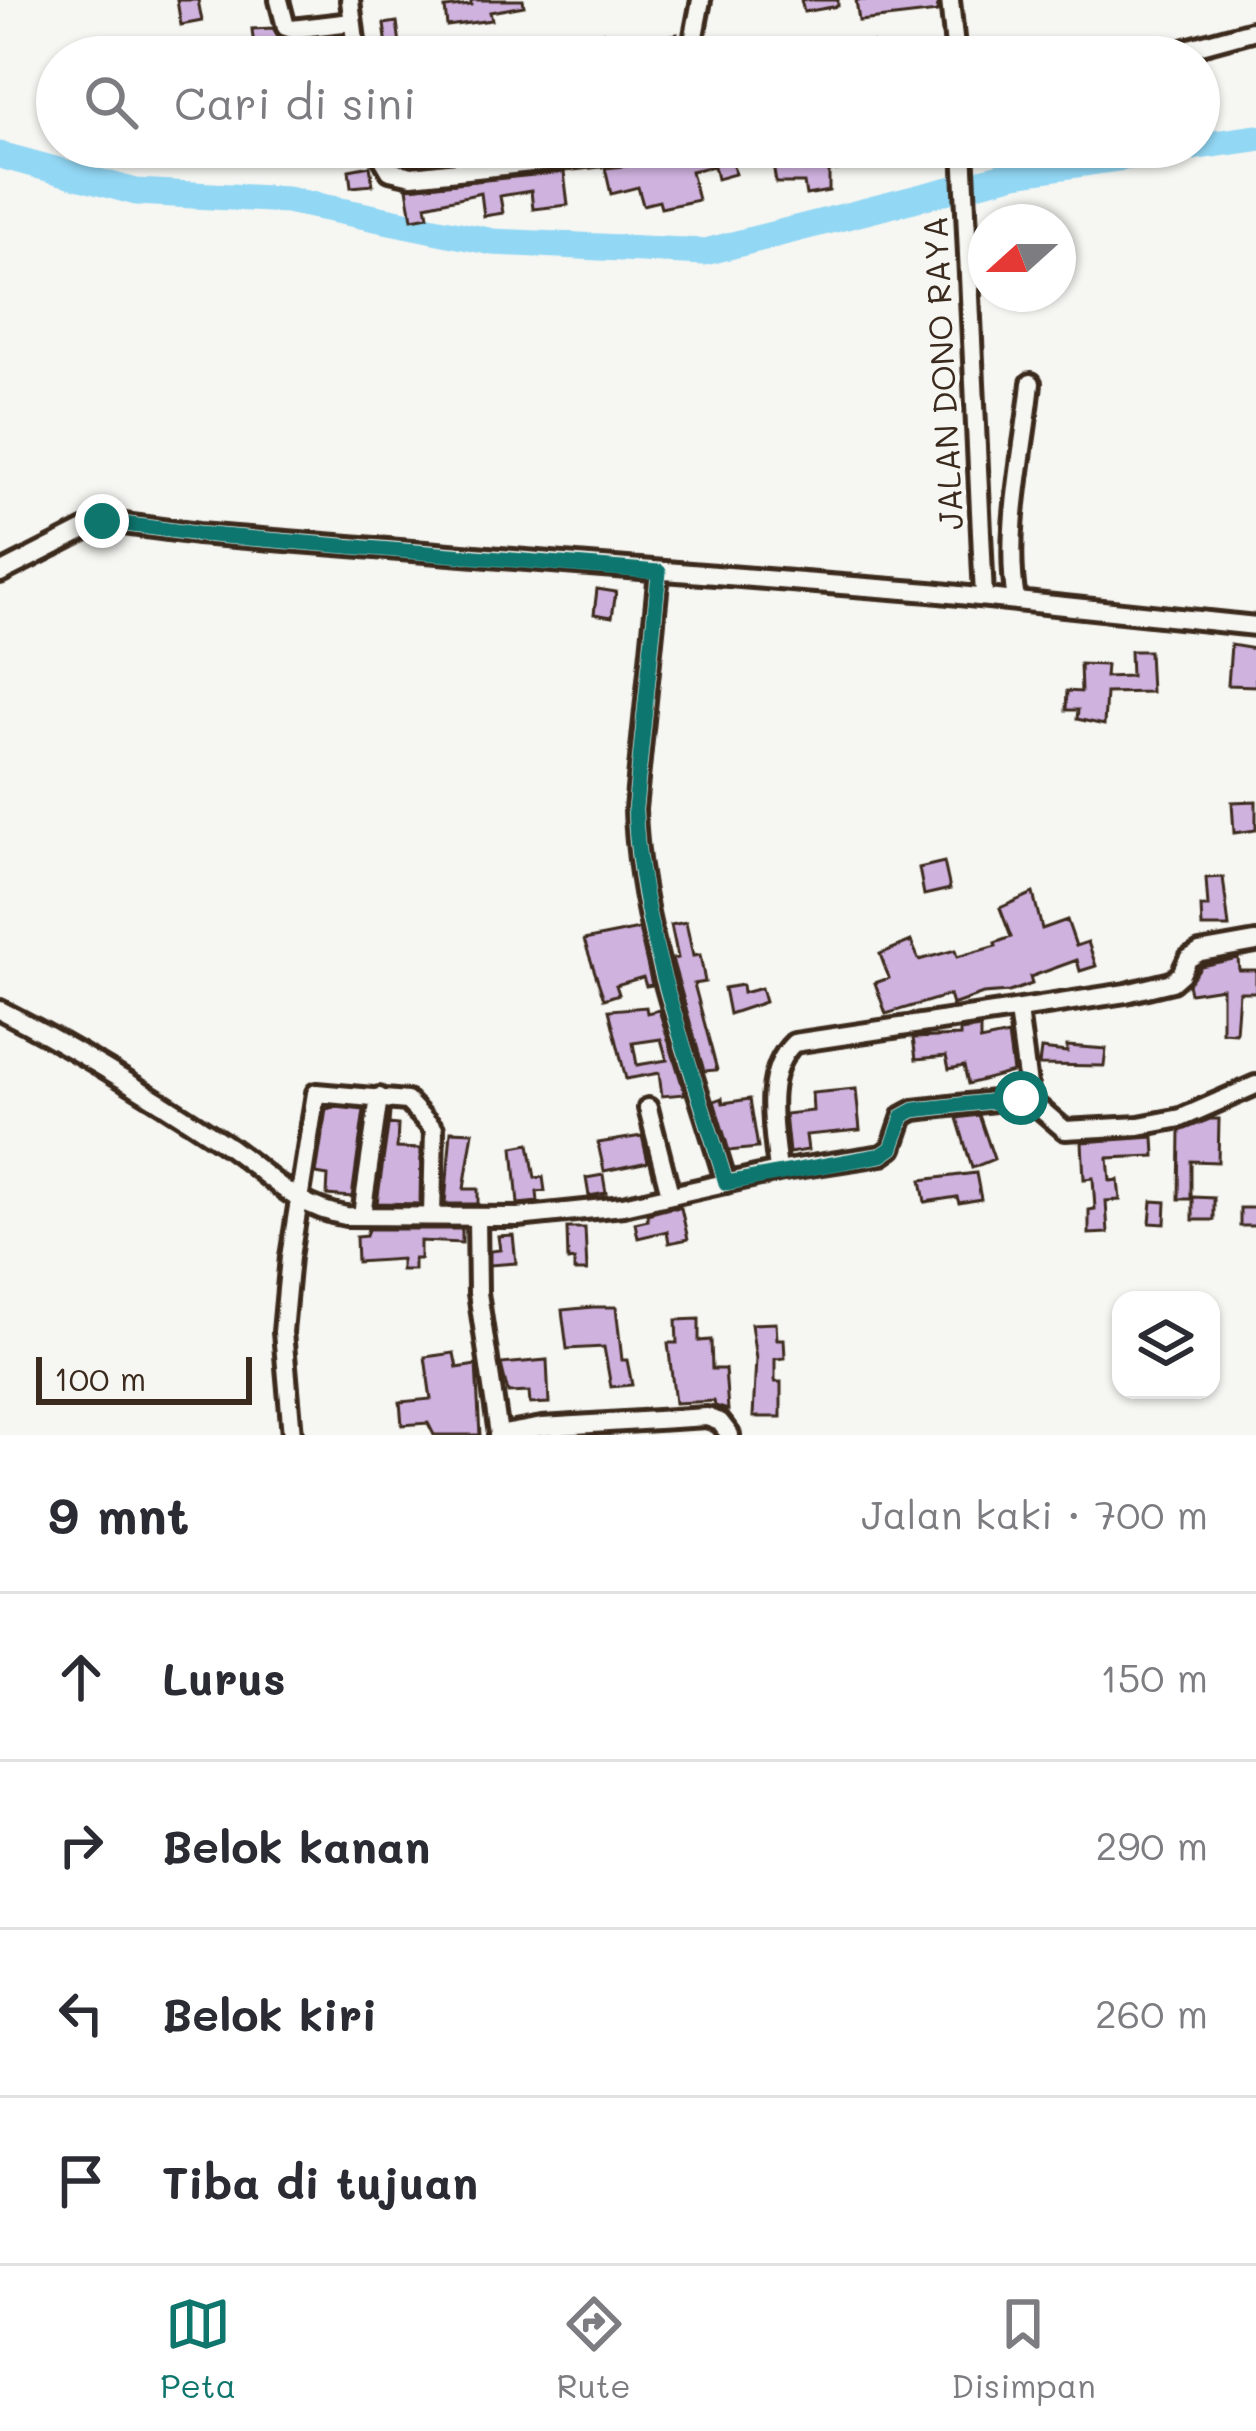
<!DOCTYPE html>
<html lang="id">
<meta charset="utf-8">
<style>
body{margin:0;font-family:Mali,sans-serif;background:#f2f2f3;color:#2b2b33}
.controls{position:absolute;right:36px;bottom:36px;display:grid;overflow:hidden;border-radius:24px;box-shadow:0 3px 9px #0004}
.controls button{width:108px;height:108px;display:grid;place-items:center;padding:0;border:0;border-bottom:3px solid #e1e1e2;background:#fff;color:#2b2b33;font:60px sans-serif}
.compass{position:absolute;left:968px;top:204px;width:108px;height:108px;border-radius:50%;background:#fff;box-shadow:0 3px 9px #0004;rotate:249deg}
.scale{position:absolute;left:36px;bottom:30px;width:216px;box-sizing:border-box;padding-left:12px;border:6px solid #3b2a1e;border-top:0;font-size:33px;line-height:42px;white-space:nowrap;color:#3b2a1e;-webkit-text-stroke:9px #f6f6f2;paint-order:stroke}
.stop{position:absolute;width:36px;height:36px;margin:-27px;border:9px solid #0f766e;border-radius:50%;background:#fff}
.stop.end{background:#0f766e;border-color:#fff;box-shadow:0 3px 12px #0008}
.list{margin:0;padding:0;list-style:none}
h2{display:flex;justify-content:space-between;align-items:center;height:156px;margin:0;padding:0 48px;font-size:51px}
h2 small{font-size:39px;font-weight:400;color:#7c7c81}
.list li{display:grid;grid-template-columns:78px 1fr auto;gap:36px;align-items:center;box-sizing:border-box;height:168px;padding:0 48px;border-top:3px solid #e1e1e2}
.list b{display:block;font-size:45px;white-space:nowrap}
.list em{font-size:39px;font-style:normal;color:#7c7c81}
.icon{flex:none;width:66px;height:66px;fill:none;stroke:currentColor;stroke-width:2;stroke-linecap:round;stroke-linejoin:round}
.map{position:relative;flex:none;width:1256px;height:1435px;overflow:hidden}
.search{position:absolute;background:#fff;box-shadow:0 3px 9px #0004;left:36px;right:36px;top:36px;height:132px;display:flex;align-items:center;gap:30px;box-sizing:border-box;padding:0 42px;border-radius:66px;color:#7c7c81;font-size:45px}
.sheet{height:828px;background:#fff}
nav{display:flex;justify-content:space-around;align-items:center;box-sizing:border-box;height:168px;border-top:3px solid #e1e1e2;background:#fff;font-size:33px;color:#7c7c81}
nav a{display:grid;justify-items:center;gap:6px}
nav .on{color:#0f766e}
.map>svg:first-child{display:block}
</style>
<div class="map">
<svg width="1256" height="1435" viewBox="0 0 1256 1435">
<rect width="100%" height="100%" fill="#f6f6f2"/>
<filter id="ink" filterUnits="userSpaceOnUse"><feTurbulence type="fractalNoise" baseFrequency=".00833" numOctaves="2"/><feDisplacementMap in="SourceGraphic" scale="24" xChannelSelector="R" yChannelSelector="G"/><feConvolveMatrix kernelMatrix="1 2 1 2 8 2 1 2 1" color-interpolation-filters="sRGB"/></filter>
<g filter="url(#ink)">
<g fill="none" stroke-linecap="round" stroke-linejoin="round">
<path stroke="#92d7f4" stroke-width="27" d="M1199,146l57,-8
M0,155l136,37 151,8 206,42 212,10 311,-79 178,-26"/>
</g>
<path fill="#d0b2df" stroke="#3b2a1e" stroke-width="3" fill-rule="evenodd" d="M177,0h21l4,21 -21,4z
M471,0h52l1,6 -34,6 2,8 -45,6 -2,-18 26,-3z
M801,0h37v6l-34,6z
M856,0h81l1,12 -79,9z
M397,22l3,22 -13,2 -3,-22z
M273,28l5,8 10,5 31,-2 2,18h-66l-3,-28z
M603,32l4,14 -22,6 -3,-14z
M677,34v23h-23l-3,-18z
M873,43l3,11 -35,3 -1,-5z
M425,147h47l1,10 -45,4z
M729,147l6,27 -18,5 -3,-13 -23,5 7,29 -37,8 -2,-7 -16,4 -5,-18 -27,7 -6,-26 74,-8 11,-10 2,5z
M787,150l2,13 54,-6 2,12 -16,2v20l-23,4 -2,-12h-28l-3,-19 -11,2 -2,-12z
M370,166l3,19 -22,2 -2,-17z
M564,172l4,33 -35,4 -2,-18 -31,5 3,17 -19,3 -3,-23 -55,12 2,11 -16,3 -5,-31z
M597,589l19,3 -4,25 -18,-3z
M1231,645l24,4 1,37 -28,-1z
M1130,651h19l2,41 -45,1 -2,32 -27,-6 1,-9h-12l1,-19 14,1 -1,-28 26,1 -1,12 26,-1z
M1256,801v29l-22,3 -2,-31z
M944,862l6,27 -26,6 -5,-27z
M1223,877l6,50h-27l-1,-20h7l-2,-29z
M1033,893l9,36 25,-9 9,26 12,-4 8,24 -16,5 -3,-11 -47,17 2,7 -23,8 -26,2 -31,11 -3,-10 -63,19 -11,-31 14,-5 -9,-24 31,-13 8,19 36,-10 2,7 39,-11 -1,-3 16,-6 -11,-29z
M686,922l7,34 7,-1 5,27 -11,2 23,86 -13,1 -32,-112 6,-1 -7,-33z
M639,929l13,56 -6,1 -3,-9 -27,8 3,9 -15,5 -20,-59z
M1238,958l1,12h17v22h-17l-3,41 -14,-1v-44l-32,5 -2,-9 13,-18z
M742,985l1,8 18,-5 4,14 -36,12 -5,-26z
M646,1007l1,6 12,-3 26,84 -23,2 -3,-23 -33,6 -17,-69zM661,1039l6,21 -30,5 -4,-22z
M980,1028v13l28,-6 5,37 -45,12 -4,-18 -15,3 -3,-13 -30,3 -3,-21 47,-2v-5z
M1067,1046l39,3 -2,17 -65,-1 2,-16 26,3z
M856,1089l4,41 -54,5 2,15 -19,3 -4,-39 28,-3 -1,-18z
M722,1098l1,5 27,-4 8,49 -29,3 -15,-50z
M335,1107l29,3 -12,87 -25,-2 1,-19 -12,-2 10,-65z
M390,1112l-1,12 9,1 -1,23 24,1 -1,55 -43,-1z
M979,1115l15,44 -22,9 -15,-50z
M1210,1119h9l-1,43 -27,-1v38h-12l1,-68z
M451,1131l22,1 -9,57h14v15h-33z
M642,1136l6,26 -44,9 -6,-28z
M1154,1137l1,19 -47,2 2,23 8,-1 2,20 -14,1 2,32 -19,1v-24l6,-1 -2,-31 -9,1 -2,-37z
M529,1144l6,34 8,-1 2,14 -8,1 1,10 -20,2 -5,-57z
M976,1173l5,26 -22,4 -2,-6 -32,5 -4,-22z
M603,1175l3,18 -17,3 -3,-18z
M1193,1197l21,1v22h-21z
M1152,1201l14,1 -1,22 -15,-1z
M670,1208h11l7,31 -19,4 -2,-12 -29,7 -3,-15 13,-3 -1,-6z
M1240,1208h16v18h-16z
M567,1228h18l2,43h-13v-11l-6,1z
M462,1229v14l-42,-2v18h-6v11h-13v-11l-44,3 -1,-25 10,-1 2,-7z
M513,1235l3,28 -26,2v-14l10,-1 -2,-14z
M593,1307h23l6,53h5l5,25 -21,2 -7,-40 -37,2 -5,-39z
M699,1319v22l12,-1 1,29h13l3,41 -13,-4 -1,-5 -39,2 -7,-60h9l-1,-23z
M776,1323l1,16h7l1,19 -10,1v23h6v35h-28l3,-58 -5,-35z
M454,1353l3,15 19,-3 4,70h-46l-6,-12 -26,2 -2,-23 31,-3 -6,-42z
M547,1360l2,43 -19,1 -1,-12 -21,1 -7,-29z"/>
<g fill="none" stroke-linecap="round" stroke-linejoin="round">
<g stroke="#3b2a1e" stroke-width="26">
<path id="street" d="M279,0l7,27 6,2 60,-7
M350,0l7,57
M950,0l6,57
M690,57l11,-57
M1157,57l95,-26
M376,147l14,24 22,5 266,-29
M963,147l21,450
M659,572l-24,237c3,120 57,259 91,374
M0,573l102,-52 96,13 732,58 326,34
M1016,600c-12,-70 8,-147 15,-217
M0,1010c77,39 149,84 222,132 45,29 68,64 124,74l172,1 105,-11 155,-35 104,-16 10,-7 11,-32 11,-6 107,-12 9,2 35,30 74,-4 42,-8 75,-33
M1018,1011l12,89
M648,1108l22,86
M778,1171c-4,-41 -17,-97 16,-128l332,-50 46,-11 9,-8 7,-15 12,-7 56,-10
M362,1215l17,-118
M477,1217l1,76 21,141
M292,1435l-9,-103 7,-75 26,-164 91,8 27,28 -2,87
M498,1435l44,-8 165,-10 13,5 10,13"/>
</g>
<use href="#street" stroke="#f6f6f2" stroke-width="16"/>
</g>
</g>
<g fill="none" stroke-linecap="round" stroke-linejoin="round" filter="url(#ink)">
<path stroke="#0f766e" stroke-width="15" d="M102,521l96,13 461,38 -24,237c4,121 57,258 91,374l156,-28 10,-7 11,-32 11,-6 107,-12"/>
</g>
<g text-anchor="middle" stroke-width="9" stroke-linejoin="round" paint-order="stroke">
<g font-size="33" fill="#3b2a1e" stroke="#f6f6f2">
<text transform="translate(943 373) rotate(-93)" y="12">JALAN DONO RAYA</text>
</g>
</g>
</svg>
<div class="controls">
<button><svg class="icon" aria-label="layers" viewBox="0 0 24 24"><path d="M12 4l9 5-9 5-9-5zM3 14l9 5 9-5"/></svg></button>
</div>
<svg class="compass" viewBox="-18 -18 36 36"><path d="M0-13l5 13h-10z" fill="#e53935"/><path d="M0 13l5-13h-10z" fill="#7c7c81"/></svg>
<div class="scale">100 m</div>
<div class="stop" style="left:1021px;top:1098px"></div>
<div class="stop end" style="left:102px;top:521px"></div>
<div class="search"><svg class="icon" aria-label="search" viewBox="0 0 24 24"><circle cx="10" cy="10" r="6"/><path d="M15 15l6 6"/></svg>Cari di sini</div>
</div>
<section class="sheet">
<h2>9 mnt<small>Jalan kaki · 700 m</small></h2>
<ul class="list">
<li><svg class="icon" aria-label="ahead" viewBox="0 0 24 24"><path d="M12 20V5M6 11l6-6 6 6"/></svg><div><b>Lurus</b></div><em>150 m</em></li>
<li><svg class="icon" aria-label="right" viewBox="0 0 24 24"><path d="M7 20v-9h11M14 6l5 5-5 5"/></svg><div><b>Belok kanan</b></div><em>290 m</em></li>
<li><svg class="icon" aria-label="left" viewBox="0 0 24 24"><path d="M17 20v-9H6M10 6l-5 5 5 5"/></svg><div><b>Belok kiri</b></div><em>260 m</em></li>
<li><svg class="icon" aria-label="arrive" viewBox="0 0 24 24"><path d="M6 21V4h12l-3 4 3 4H6"/></svg><div><b>Tiba di tujuan</b></div></li>
</ul>
</section>
<nav>
<a class="on"><svg class="icon" aria-label="map" viewBox="0 0 24 24"><path d="M3 6l6-2 6 2 6-2v14l-6 2-6-2-6 2zM9 4v14M15 6v14"/></svg>Peta</a>
<a><svg class="icon" aria-label="directions" viewBox="0 0 24 24"><path d="M12 3l9 9-9 9-9-9zM9 14v-3h6M13 9l2 2-2 2"/></svg>Rute</a>
<a><svg class="icon" aria-label="saved" viewBox="0 0 24 24"><path d="M7 4h10v16l-5-4-5 4z"/></svg>Disimpan</a>
</nav>
